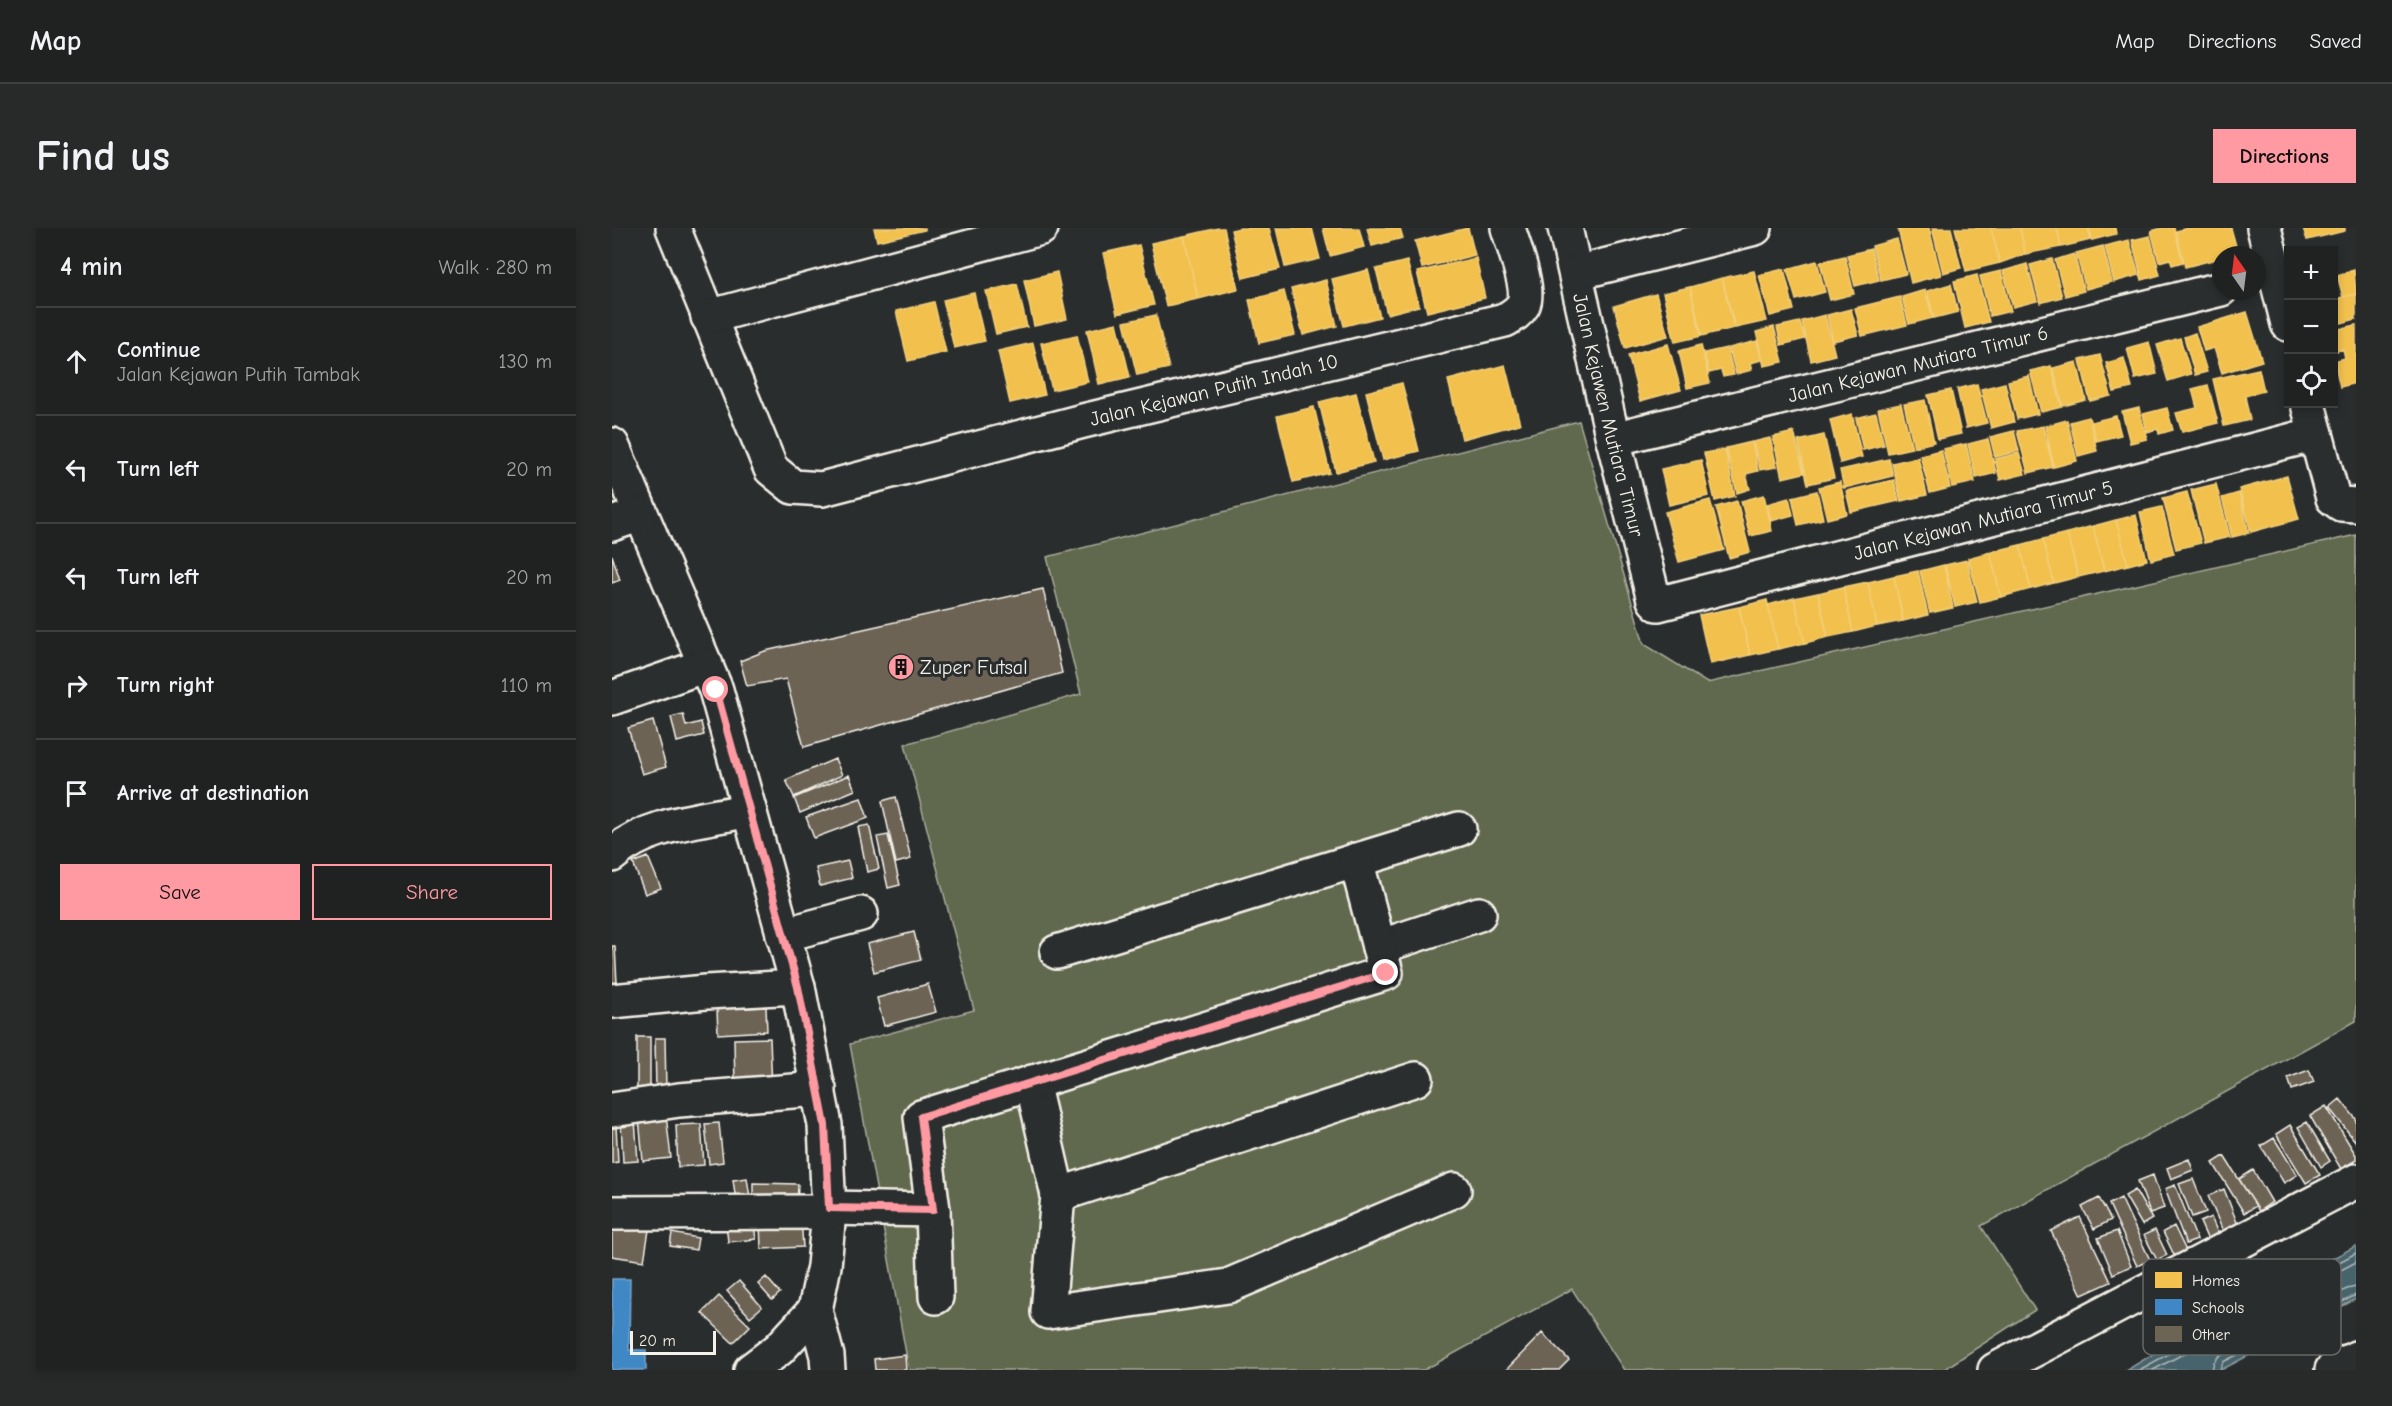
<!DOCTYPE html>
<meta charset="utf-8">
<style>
body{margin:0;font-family:"Comic Neue",sans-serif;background:#282a2a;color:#f1f3f6}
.controls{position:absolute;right:18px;top:18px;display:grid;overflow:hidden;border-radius:0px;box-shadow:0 3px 9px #0003}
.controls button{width:54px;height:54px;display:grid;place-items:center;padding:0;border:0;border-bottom:2px solid #3d3f40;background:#202222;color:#f1f3f6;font:30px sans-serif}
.compass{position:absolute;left:1600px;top:18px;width:54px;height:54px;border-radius:50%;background:#202222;box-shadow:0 3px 9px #0003;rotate:346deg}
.scale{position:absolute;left:18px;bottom:15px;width:86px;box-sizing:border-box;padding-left:6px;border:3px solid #f4f1e8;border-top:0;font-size:16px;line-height:21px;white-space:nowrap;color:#f4f1e8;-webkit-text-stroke:4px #2a2d2e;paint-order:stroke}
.stop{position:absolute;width:18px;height:18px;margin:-14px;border:4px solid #ff9aa2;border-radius:50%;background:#fff}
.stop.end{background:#ff9aa2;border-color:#fff;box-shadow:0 2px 6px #0008}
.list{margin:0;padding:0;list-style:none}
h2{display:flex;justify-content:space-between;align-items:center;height:78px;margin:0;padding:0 24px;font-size:26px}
h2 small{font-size:20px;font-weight:400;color:#a2a4a5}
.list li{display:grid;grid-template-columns:39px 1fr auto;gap:18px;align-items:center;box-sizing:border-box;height:108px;padding:0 24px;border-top:2px solid #3d3f40}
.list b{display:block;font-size:22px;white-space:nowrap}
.list p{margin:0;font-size:20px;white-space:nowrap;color:#a2a4a5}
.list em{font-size:20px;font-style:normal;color:#a2a4a5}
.actions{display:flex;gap:12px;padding:18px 24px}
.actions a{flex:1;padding:14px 0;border:2px solid #ff9aa2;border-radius:0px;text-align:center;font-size:21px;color:#ff9aa2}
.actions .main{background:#ff9aa2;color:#111}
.icon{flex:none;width:33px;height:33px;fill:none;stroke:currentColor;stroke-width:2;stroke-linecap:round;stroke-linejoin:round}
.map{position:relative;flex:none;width:1744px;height:1142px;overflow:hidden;border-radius:0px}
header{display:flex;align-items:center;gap:36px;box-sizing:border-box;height:84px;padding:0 30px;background:#202222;border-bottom:2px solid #3d3f40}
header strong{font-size:28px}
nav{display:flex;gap:33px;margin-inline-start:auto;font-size:21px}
.intro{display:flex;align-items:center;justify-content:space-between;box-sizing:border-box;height:144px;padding:0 36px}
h1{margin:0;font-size:42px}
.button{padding:15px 27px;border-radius:0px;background:#ff9aa2;color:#111;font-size:21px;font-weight:700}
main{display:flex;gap:36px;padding:0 36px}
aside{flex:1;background:#202222;border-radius:0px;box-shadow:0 3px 9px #0003}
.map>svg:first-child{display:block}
</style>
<header>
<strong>Map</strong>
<nav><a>Map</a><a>Directions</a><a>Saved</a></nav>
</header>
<div class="intro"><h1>Find us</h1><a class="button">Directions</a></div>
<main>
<aside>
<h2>4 min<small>Walk · 280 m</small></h2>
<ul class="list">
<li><svg class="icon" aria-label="ahead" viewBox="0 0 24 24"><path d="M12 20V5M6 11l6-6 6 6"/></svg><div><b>Continue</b><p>Jalan Kejawan Putih Tambak</p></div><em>130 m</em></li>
<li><svg class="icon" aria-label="left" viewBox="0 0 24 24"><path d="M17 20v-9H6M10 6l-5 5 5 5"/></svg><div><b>Turn left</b></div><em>20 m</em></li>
<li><svg class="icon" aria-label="left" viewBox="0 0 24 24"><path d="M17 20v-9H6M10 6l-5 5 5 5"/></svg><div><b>Turn left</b></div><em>20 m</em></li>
<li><svg class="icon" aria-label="right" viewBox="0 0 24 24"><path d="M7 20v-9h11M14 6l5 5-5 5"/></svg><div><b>Turn right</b></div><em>110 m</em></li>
<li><svg class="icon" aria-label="arrive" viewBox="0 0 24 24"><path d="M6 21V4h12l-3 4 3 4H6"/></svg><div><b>Arrive at destination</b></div></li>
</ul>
<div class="actions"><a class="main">Save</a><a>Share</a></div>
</aside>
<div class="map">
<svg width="1744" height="1142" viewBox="0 0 1744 1142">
<rect width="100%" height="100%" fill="#2a2d2e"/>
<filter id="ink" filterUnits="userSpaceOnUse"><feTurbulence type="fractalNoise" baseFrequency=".0167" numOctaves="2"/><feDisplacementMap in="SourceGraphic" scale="12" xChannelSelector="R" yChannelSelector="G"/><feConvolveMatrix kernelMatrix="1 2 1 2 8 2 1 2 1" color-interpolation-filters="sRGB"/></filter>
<g filter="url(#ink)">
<path fill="#61684e" stroke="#aaac9b" stroke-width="1.5" d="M967,193l65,223 63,39 649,-148v486l-375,205 54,84 -92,60h-319l-52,-81 -148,81h-515l-59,-326 124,-34 -69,-266 176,-50 -34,-137z"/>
<path fill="#47636c" stroke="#8c9c9e" stroke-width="1.5" d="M1744,1018v53l-135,71h-94l39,-24z"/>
<path fill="#f2c14e" stroke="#f3cf7c" stroke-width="1.5" d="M262,0h51v2l-48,11z
M606,0h6l14,61 -40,10 -14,-63z
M628,0h29l11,41 -37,9 -12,-48z
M664,0h36l8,31 -35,8z
M711,0h36l5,19 -34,9z
M755,0h33l3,10 -31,8z
M856,0l7,27 -53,13 -7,-27z
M1292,0h25l12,47 -30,8 -13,-54z
M1320,0h19l10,40 -18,5z
M1343,0h36l9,35 -34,8z
M1379,0h29l5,26 -25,9z
M1408,0h37l4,19 -36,7z
M1445,0h31l3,12 -30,7z
M1477,0h26l1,6 -24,6z
M1550,0h12l9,34 -11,3 -2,-6 -11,3 -8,-31z
M1576,0h43l7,25 -17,2v3l-36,9 -9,-36z
M1691,0h42v3l-38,9z
M572,8l14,63 -32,7 -15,-63z
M1538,8l10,39 -18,5 -10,-40z
M1285,11l9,35 -25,6 -9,-34z
M1517,12l10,35 -25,7 -9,-36z
M527,17l15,60 -37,9 -14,-61z
M1491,18l9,36 -26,7 -10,-36z
M1259,21l8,31 -24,6 -8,-31z
M1462,26l10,37 -19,5 -10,-36z
M1233,28l9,38 -24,6 -10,-38z
M864,30l9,40 -58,14 -10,-40z
M1440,31l10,38 -22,6 -10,-38z
M795,33l12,45 -32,8 -11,-45z
M1205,33l8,31 -29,8 -9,-31z
M1415,36l10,37 -24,6 -10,-36z
M1172,41l10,41 -24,6 -11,-41z
M756,42l12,47 -36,9 -12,-47z
M1742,42l2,24 -13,3 -6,-22z
M1142,43l13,50 -32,7 -13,-50z
M1389,43l10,40 -21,5 -10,-40z
M445,44l10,47 -33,7 -10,-46z
M1365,47l12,47 -24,6 -11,-47z
M1110,50l12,50 -33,8 -11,-49z
M714,52l11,46 -34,9 -12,-46z
M405,56l10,43 -31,7 -10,-43z
M1339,56l7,28 -24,6 -7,-27z
M1078,59l12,49 -27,6 -12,-49z
M1313,62l8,28 -24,6 -7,-27z
M672,63l11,44 -36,8 -10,-43z
M362,65l11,48 -31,7 -11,-48z
M1044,66l12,42 -43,12 -11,-42z
M1744,66v25l-22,6v-26z
M1288,69l7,28 -45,11 -7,-28z
M322,74l12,50 -38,9 -12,-50z
M1239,81l7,26 -25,6 -6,-26z
M1635,84l15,49 -40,12 -8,-25 -10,3 -7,-24z
M544,87l13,53 -32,7 -13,-53z
M1213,87l10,40 -24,6 -9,-40z
M1188,94l5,17 -24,6 -4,-18z
M505,95l13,54 -31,7 -12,-54z
M1744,97v58l-16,4 -6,-26 11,-3 -2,-9 -9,3v-22z
M1162,99l9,35 -19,4 -8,-34z
M1583,105l12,39 -12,3 -11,-38z
M465,107l11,47 -36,8 -11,-47z
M1568,110l11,36 -23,7 -11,-36z
M1145,113l5,19 -12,3 2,7 -16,4 -7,-26z
M1537,114l8,32 -22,5 -8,-31z
M421,115l12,52 -35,8 -12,-52z
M1056,116l13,46 -41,11 -12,-46z
M1089,117l9,38 -23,5 -8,-37z
M1115,120l7,27 -11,2 -2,-7 -12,3 -5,-20z
M1488,127l11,41 -21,5 -10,-41z
M1512,130l8,30 -18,4 -8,-29z
M1465,134l9,38 -23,6 -10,-38z
M893,137l15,59 -58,15 -14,-59z
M1439,138l11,41 -21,5 -11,-41z
M1647,141l5,22 -19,5 5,24 -26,6 -11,-47z
M1417,148l9,38 -21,5 -9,-38z
M790,155l17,68 -36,9 -17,-68z
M1393,155l9,39 -23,6 -10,-39z
M1365,156l10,39 -21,5 -9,-39z
M1596,157l10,38 -36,9 -6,-19 21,-5 -5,-19z
M1339,162l10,44 -23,5 -10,-44z
M744,165l18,69 -38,10 -17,-70z
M1313,172l9,42 -20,5 -10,-43z
M1289,176l11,44 -24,5 -10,-44z
M702,179l16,66 -37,9 -16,-66z
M1527,180l8,31 -17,4 -8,-31z
M1555,180l6,22 -14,4 -1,-5 -11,3 -4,-18z
M1264,185l8,32 -21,5 -7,-32z
M1240,186l10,43 -22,6 -10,-43z
M1504,188l5,19 -25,6 -5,-19z
M1477,189l8,34 -19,5 -8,-34z
M1455,192l10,41 -23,6 -9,-41z
M1431,198l10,41 -25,6 -11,-42z
M1402,203l5,20 -24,6 -5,-20z
M1182,204l10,41 -22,5 -9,-41z
M1212,207l10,43 -26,6 -10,-43z
M1158,210l7,29 -17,3 -7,-28z
M1376,211l8,34 -20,5 -8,-34z
M1140,214l6,29 -12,3 4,15 -13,4 -11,-45z
M1354,216l9,38 -23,5 -9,-38z
M1113,221l10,47 -20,5 -11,-48z
M1329,222l9,38 -20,5 -10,-38z
M1407,225l6,21 -25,6 -5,-21z
M1306,229l9,38 -26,6 -9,-38z
M1277,231l4,17 -49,12 -4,-18z
M1089,232l8,36 -40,9 -8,-36z
M1675,248l12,43 -48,13 -12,-43z
M1282,252l5,21 -48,11 -5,-21z
M1228,254l7,32 -20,5 -8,-32z
M1604,256l14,53 -26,6 -13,-53z
M1205,263l6,28 -25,6 -6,-28z
M1575,264l14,51 -25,6 -13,-51z
M1627,265l10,40 -17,4 -10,-39z
M1152,267l8,36 -22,5 -9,-35z
M1177,270l4,17 -22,6 -4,-17z
M1098,272l14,50 -45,12 -14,-50z
M1125,273l13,51 -21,6 -13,-51z
M1550,279l12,47 -23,6 -11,-48z
M1524,287l11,45 -19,5 -12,-45z
M1504,292l12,45 -24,6 -11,-45z
M1481,298l11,45 -26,6 -11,-44z
M1455,305l11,44 -24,6 -11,-44z
M1431,311l11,44 -23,6 -11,-44z
M1408,317l11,44 -30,8 -11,-45z
M1378,324l11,45 -21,5 -12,-44z
M1355,332l10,42 -22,5 -10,-42z
M1332,337l9,43 -23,5 -10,-42z
M1306,343l10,44 -25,6 -9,-45z
M1282,348l9,45 -26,5 -9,-44z
M1256,354l9,44 -24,6 -10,-45z
M1231,359l10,45 -25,5 -10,-44z
M1206,365l10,44 -23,6 -11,-45z
M1182,370l11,45 -27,6 -10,-44z
M1155,372l11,49 -28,6 -11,-48z
M1127,379l11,48 -40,9 -11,-49z"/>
<path fill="#3f88c5" stroke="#75a8d0" stroke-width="1.5" d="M0,1051h18l-1,71h17v20h-34z"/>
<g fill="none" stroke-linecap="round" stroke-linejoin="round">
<path stroke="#afb8b6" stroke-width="1.5" d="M1527,1142l217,-117
M1541,1142l203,-108
M1600,1142l2,-8 6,-7 127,-66 9,-2
M1608,1142l3,-8 133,-67"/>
</g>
<path fill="#6c6454" stroke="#f4f1e8" stroke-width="1.5" d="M0,327l8,25 -8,3z
M431,361l19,84 -258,74 -18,-68 -39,7 -7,-25 25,-10z
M71,486l3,12 15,-4 3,13 -27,7 -6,-25z
M41,493l13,46 -24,7 -14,-46z
M223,531l7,16 -48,22 -8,-17z
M237,547l6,15 -55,23 -6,-15z
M284,569l15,62 -15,4 -14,-62z
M249,570l7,20 -54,20 -8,-21z
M257,597l10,44 -12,3 -9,-45z
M276,607l12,50 -12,3 -11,-51z
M36,629l13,31 -16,6 -12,-31z
M236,633l4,17 -32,8 -4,-18z
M302,704l7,28 -47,12 -7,-28z
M0,718h3l2,37h-5z
M316,756l8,28 -52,14 -7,-28z
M154,779l1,24 -49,3 -1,-25z
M25,809h13v53h-13z
M43,810h10l1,52h-10z
M158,810l2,51 -37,1 -1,-51z
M1697,842l5,12 -22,8 -4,-12z
M1728,871l16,20v23l-27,-34z
M1714,878l30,49v5l-15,9 -31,-53z
M54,887l5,43 -28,3 -4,-43z
M23,892l3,41 -15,1 -2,-41z
M1695,894l23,39 -9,6 -23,-40z
M107,895l4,39 -14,2 -4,-40z
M89,896l3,41 -26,2 -2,-42z
M1678,897l30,50 -14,8 -30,-49z
M0,898h4l2,36 -6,1z
M1662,910l23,37 -13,8 -23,-37z
M1612,928l32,50 -12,7 -31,-50z
M1577,931l4,11 -22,9 -4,-11z
M1641,942l19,32 -13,9 -20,-32z
M1541,947l11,33 -14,5 -12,-32z
M135,950l4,26 -14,3 -4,-27z
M1581,951l13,33 -14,5 -13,-33z
M141,955l45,1 -1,26 -44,-1z
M1563,957l22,55 -11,4 -21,-55z
M1612,961l14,36 -15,6 -15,-35z
M1523,962l17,29 -10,6 -17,-29z
M1487,970l12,22 -17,9 -12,-22z
M1509,970l29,62 -13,6 -28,-62z
M1468,989l31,65 -29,13 -31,-64z
M1599,989l8,19 -11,4 -8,-18z
M141,991l3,20 -28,3 -2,-19z
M189,991l2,28 -42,2 -1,-27z
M0,996l37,6 -5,31 -32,-5z
M1562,998l13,27 -11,6 -13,-27z
M1543,1002l12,25 -10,5 -13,-25z
M1505,1003l14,35 -18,8 -15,-36z
M60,1005l26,5 -2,12 -26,-4z
M154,1049l14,16 -8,7 -14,-16z
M127,1053l23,26 -12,10 -23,-26z
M107,1068l31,30 -17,17 -31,-30z
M930,1105l27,27 -10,10h-53z
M293,1127l1,15h-31l-1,-11z"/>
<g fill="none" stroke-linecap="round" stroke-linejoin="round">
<g stroke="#f4f1e8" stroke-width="38">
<g id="minor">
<path id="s1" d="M61,0l98,241 22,18 29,2 261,-68 422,-101c7,-4 13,-7 18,-15 8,-15 -10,-60 -15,-77"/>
<path id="s2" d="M953,0l48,211 41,161 4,4 658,-170"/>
<path d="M1652,0l24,96"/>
<path d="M964,45l179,-45"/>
<path d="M96,89l333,-89"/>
<path d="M1696,176l25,94 8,6 15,1"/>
<path id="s3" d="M1001,211l608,-150"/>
<path d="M0,217l104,245 82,297 27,138 4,87 -5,54 -9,44 12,46 1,14"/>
<path d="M0,296l29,-10"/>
<path d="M0,470l94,-33"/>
<path d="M0,627c34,-32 93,-35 137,-45"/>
<path d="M171,707l78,-21"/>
<path d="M767,719l100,-33"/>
<path d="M445,724l402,-123"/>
<path d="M0,773l94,-9 92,-5"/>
<path d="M420,854l26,113 -10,117 180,-26 226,-96"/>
<path d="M0,882l67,-10 140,-11"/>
<path d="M446,967l358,-116"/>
<path d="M217,980l104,2 3,87"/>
<path d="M321,982l-12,-93 465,-144 -30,-113"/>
<path d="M0,985l217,-1"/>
<path d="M139,1142l28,-21 36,-39"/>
<path d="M1383,1142l361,-189"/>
<path d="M1720,1142l24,-12"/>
</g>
</g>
<use href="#minor" stroke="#2a2d2e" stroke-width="33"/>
</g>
</g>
<g fill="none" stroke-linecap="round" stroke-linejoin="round" filter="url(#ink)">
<path stroke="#ff9aa2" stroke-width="8" d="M104,462l82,297 27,138 4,83 104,2 -12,-93 465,-144"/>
</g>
<defs>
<g id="building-disc" transform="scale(1.35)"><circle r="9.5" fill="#ff9aa2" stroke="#2a2d2e"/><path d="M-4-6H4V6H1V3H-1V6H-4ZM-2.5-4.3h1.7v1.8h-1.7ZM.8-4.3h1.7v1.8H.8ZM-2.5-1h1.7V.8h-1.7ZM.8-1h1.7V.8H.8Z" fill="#111"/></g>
</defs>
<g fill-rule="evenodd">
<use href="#building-disc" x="289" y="439"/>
</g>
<g text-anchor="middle" stroke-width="6" stroke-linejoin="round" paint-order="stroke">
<g font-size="20" fill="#f4f1e8" stroke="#2a2d2e">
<text dy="7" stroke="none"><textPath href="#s3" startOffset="314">Jalan Kejawan Mutiara Timur 6</textPath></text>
<text dy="7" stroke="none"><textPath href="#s1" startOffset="722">Jalan Kejawan Putih Indah 10</textPath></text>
<text dy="7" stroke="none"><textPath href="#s2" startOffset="192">Jalan Kejawen Mutiara Timur</textPath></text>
<text dy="7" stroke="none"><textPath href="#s2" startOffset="724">Jalan Kejawan Mutiara Timur 5</textPath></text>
</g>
<g font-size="20" fill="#f4f1e8" stroke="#2a2d2e" text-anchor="start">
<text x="308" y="446">Zuper Futsal</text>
</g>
</g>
<rect x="1531" y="1031" width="198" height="96" rx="9" fill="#2a2d2e" stroke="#676866" stroke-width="1.5"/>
<rect x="1543" y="1044" width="27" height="16" fill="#f2c14e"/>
<rect x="1543" y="1071" width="27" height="16" fill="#3f88c5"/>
<rect x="1543" y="1098" width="27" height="16" fill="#6c6454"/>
<g font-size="16" fill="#f4f1e8">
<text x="1580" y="1058">Homes</text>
<text x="1580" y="1085">Schools</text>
<text x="1580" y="1112">Other</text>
</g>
</svg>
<div class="controls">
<button>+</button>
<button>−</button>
<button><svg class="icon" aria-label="locate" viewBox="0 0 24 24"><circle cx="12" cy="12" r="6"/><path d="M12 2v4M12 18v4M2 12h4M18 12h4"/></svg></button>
</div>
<svg class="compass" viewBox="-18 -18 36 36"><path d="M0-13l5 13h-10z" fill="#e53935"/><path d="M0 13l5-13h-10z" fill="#a2a4a5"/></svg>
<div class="scale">20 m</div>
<div class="stop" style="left:104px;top:462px"></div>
<div class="stop end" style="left:774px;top:745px"></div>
</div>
</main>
